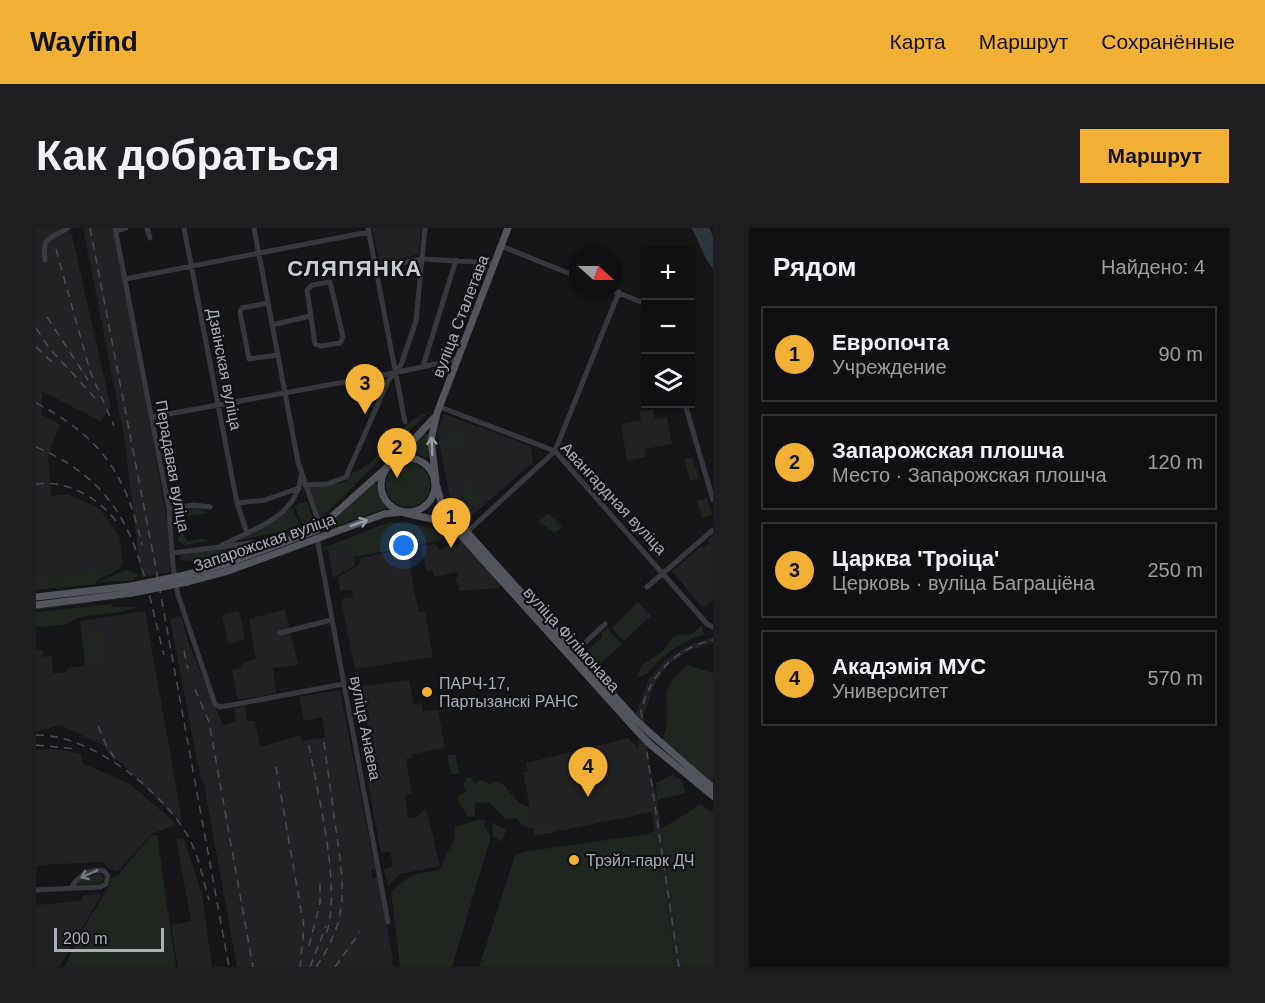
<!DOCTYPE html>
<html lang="ru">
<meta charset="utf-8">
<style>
body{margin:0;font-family:Arial,sans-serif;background:#1e1e20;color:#f1f3f6}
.controls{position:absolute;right:18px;top:18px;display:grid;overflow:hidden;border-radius:0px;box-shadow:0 2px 4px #0004}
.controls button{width:54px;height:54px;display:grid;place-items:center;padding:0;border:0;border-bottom:2px solid #303032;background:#101012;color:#f1f3f6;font:30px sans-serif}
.compass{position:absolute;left:533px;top:18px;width:54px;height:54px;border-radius:50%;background:#101012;box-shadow:0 2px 4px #0004;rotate:111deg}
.scale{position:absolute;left:18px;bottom:15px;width:110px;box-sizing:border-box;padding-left:6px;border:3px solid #a8adb8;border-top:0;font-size:16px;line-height:21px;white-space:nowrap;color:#a8adb8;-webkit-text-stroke:4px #111113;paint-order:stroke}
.you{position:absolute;left:368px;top:318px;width:21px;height:21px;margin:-15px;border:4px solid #fff;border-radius:50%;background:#1a73e8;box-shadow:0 0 0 9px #1a73e833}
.badge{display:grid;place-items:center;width:39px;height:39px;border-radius:50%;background:#f2b134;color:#111;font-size:20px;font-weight:700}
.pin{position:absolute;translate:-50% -50px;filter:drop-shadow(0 2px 3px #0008)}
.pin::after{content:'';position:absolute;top:32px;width:21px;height:18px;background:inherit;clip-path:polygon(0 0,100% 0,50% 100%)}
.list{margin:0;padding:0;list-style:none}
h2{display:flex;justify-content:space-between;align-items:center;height:78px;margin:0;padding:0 24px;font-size:26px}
h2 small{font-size:20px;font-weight:400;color:#9c9d9f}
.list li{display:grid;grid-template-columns:39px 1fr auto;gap:18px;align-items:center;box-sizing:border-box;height:96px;margin:0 12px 12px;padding:0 12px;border:2px solid #303032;border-radius:0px}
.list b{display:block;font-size:22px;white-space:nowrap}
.list p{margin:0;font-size:20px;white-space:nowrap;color:#9c9d9f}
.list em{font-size:20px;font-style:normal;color:#9c9d9f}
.icon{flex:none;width:33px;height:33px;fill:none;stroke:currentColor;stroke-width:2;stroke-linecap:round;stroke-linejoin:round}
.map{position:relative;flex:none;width:677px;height:739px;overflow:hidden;border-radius:0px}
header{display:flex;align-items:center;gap:36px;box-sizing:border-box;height:84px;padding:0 30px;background:#f2b134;color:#111}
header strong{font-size:28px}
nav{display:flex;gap:33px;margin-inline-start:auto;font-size:21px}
.intro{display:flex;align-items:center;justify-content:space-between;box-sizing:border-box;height:144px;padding:0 36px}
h1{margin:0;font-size:42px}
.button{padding:15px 27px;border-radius:0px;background:#f2b134;color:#111;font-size:21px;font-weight:700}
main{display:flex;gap:36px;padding:0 36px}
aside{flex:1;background:#101012;border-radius:0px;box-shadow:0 2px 4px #0004}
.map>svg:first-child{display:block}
</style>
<header>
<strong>Wayfind</strong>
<nav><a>Карта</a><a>Маршрут</a><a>Сохранённые</a></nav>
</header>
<div class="intro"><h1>Как добраться</h1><a class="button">Маршрут</a></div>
<main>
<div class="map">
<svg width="677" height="739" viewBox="0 0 677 739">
<rect width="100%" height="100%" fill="#161618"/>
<path fill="#222225" d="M0,0h26l10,7 39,173 -11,13 -58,-30 -1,23 19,11 -12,31 3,40 17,-2 32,15 19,27 4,26 -4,7 -83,11z
M47,0h32l53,299 2,45 -29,5 -17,-141z
M336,0h49l-2,26 -39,10z
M617,181l2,10 12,-2 5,27 -27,5 1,8 -19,4 -6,-37 20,-4 -1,-8z
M408,186l87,32 2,16 -65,57 -18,-21 -13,-66z
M677,307v66l-8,6 -5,-2 -28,-34 29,-25 3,2 6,-5 -3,-3z
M426,314l38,42v4l-40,3 -5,-13 3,-1 -1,-5 -23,5 -1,-7 -7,1 -5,-24 14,-3 5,6 12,-7 2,4z
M313,316l5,5 1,16 -22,13 -5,-29z
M372,320l6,44 5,20h6l8,45 -78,12 -14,-67 2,-4h10l-1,-8 -12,1 -2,-14 21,-12 1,-7z
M249,381l13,56 -25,3 3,25 -38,7 -6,-30 11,-3v-4l13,-4 -7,-40z
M109,383l37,209 -2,2 -63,-63 -3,2 -11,-16 -43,-20 -24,7v-81l7,-1v7l9,-1 1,17h12l3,-5 17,-2 -5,-45z
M203,383l6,29 -17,4 -6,-29z
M145,388l9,31 33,78 13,-3 -2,-14 11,-2 2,15h8l5,26 40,-12 2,6 23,-4 -3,-20 -18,4 -5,-24 41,-7 35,179 -4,1 1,8 5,-1 16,82 -2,6 5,2h-159l-33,-183 -4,-8 -30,-157z
M677,409v6l-22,7 -22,14 -15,21 -10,30 2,35 11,50 25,167h-6l-24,-155 -117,24 -12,-64 5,-1 -2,-8 102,-25 11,10 -3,-35 12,-32 16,-20 10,-7 11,-7z
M373,452l5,25 7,-2 2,9 15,-2 7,38 -33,6v4l-6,1 6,35 -7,2 3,22 9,-1 9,-9 14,58 -40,8 -12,12 -4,-17 9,-2 -3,-15 -9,1 -15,-81 9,-2 -13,-84z
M19,521l26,5 1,9 48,21 44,38v4l-21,7 -35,38 -9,-2 -6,-7 -65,3 -2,3v-118z
M140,610l8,1 18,55 10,73h-34l-7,-42 20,-4z
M63,665l2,3 -42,71h-23v-62l46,-4v-5z"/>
<path fill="#1e261f" d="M393,184l-108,106 -2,-2 -11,-29 38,-5 3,-8c34,-10 47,-52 80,-62z
M411,201l16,4 -4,16 -16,-3z
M388,205l4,2v24l-21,-9z
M656,229l7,21 -9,3 -6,-22z
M350 257a22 22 0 1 1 44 0a22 22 0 1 1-44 0Z
M432,253l14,17 -11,10 -14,-18z
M339,254l11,26 -66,24 6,-4z
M671,270l5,17 -10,3 -5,-17z
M263,275h9l6,19 -11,4 -8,-19z
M160,279l12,6 -31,4 -1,-5z
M256,279l9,21 -62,12 38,-20z
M512,285l14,14 -7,6 -16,-11z
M354,294l29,3 29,8 -9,8 -84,16 -1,-8 -5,-5 -25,6 -1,-2z
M145,301l6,12 17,-2 3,2 -23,4 -6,-5v-10z
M236,314l3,1 -49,18 -34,8 68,-23 1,-3z
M224,315l-53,19 -26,-2 -1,-5z
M83,341l-23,12v3l-60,6v-10z
M90,342l13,5 -8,6 -33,1z
M92,370l-92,12v-3z
M602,374l13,14 -27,25 -12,-13z
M76,376l1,3h26l-19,5 -40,5 -16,8 -28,2v-15z
M666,398l2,9c-17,3 -31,14 -45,26 -9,7 -9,14 -22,16l5,-12 21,-14 8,-12 10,-5 9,1z
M571,400l15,16 -23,21 -13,-14 16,-14 -1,-4z
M66,404l3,29 -19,3 -3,-30z
M652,437l25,8v111l-52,-43c18,-34 -13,-45 27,-76z
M411,527h8l4,19h-8z
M635,547l11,5 4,13 -29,7 -1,-17z
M430,549l5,1 3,6 7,-4 9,4 5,-3 9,4 15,18 11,5 4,21 -11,-3 -6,-8 -12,1 -16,-17 -14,1v13l-7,1 -10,-16 -1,-5 10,-4 -4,-6z
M665,576l12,9v154h-31l-21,-138z
M441,592h8l-1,6 7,10 -39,131h-52l-9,-76 21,-16 27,-5 16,-33v-10z
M505,592l8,6 12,2 -9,5h-9l-4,-5z
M456,594l14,8 -4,12 -9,-6z
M619,602l21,137h-197l36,-111 7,-4 126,-18z
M116,607h5l19,132h-111l16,-35 27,-44 3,-10 6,-2z
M63,645l5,5 -3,5 -21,2 -2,-3 6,-5z"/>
<path fill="#2c353c" d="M655,0h18l4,8v32c-7,-5 -15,-30 -22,-40z"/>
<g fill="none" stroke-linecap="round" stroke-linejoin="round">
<path stroke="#37383d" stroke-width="5" d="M79,0l54,281 4,57 5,29 37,109 5,3 12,-2 111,-21
M111,0l3,10
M148,0l53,275 10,30
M218,0l44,234 20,58 -1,10
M332,0l37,194
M80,3l10,-3
M465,18l77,31
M9,32c-3,-26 6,-20 23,-32
M340,40l46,-9 72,4
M89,51l244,-47
M294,54l13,55 -3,6 -19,3 -6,-2 -8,-54 5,-5z
M578,63l32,13
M232,75l-26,5 -2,4 9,47 29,-4
M236,97l38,-9
M387,138l33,-106
M649,176l28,96
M404,179l115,44 152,173 6,3
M116,189l242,-44 64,-14
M269,257l22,-1 19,-7 42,-96 13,-16 15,-44 9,-93
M201,275l28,-3 34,-12
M133,281l24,-4 17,2
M431,304l88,-81 64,-159
M281,310l71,384
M186,317c32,-16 75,-28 79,-69
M137,325l117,-15
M611,359l66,-57
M244,405l51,-13
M539,424l30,-28
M0,662l64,-3 6,-3 2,-8 -4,-5c-12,-3 -27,5 -32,16"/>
<path stroke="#53555c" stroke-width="7" d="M345 257a27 27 0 1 1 54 0a27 27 0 1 1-54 0Z
M359,232l39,-42
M400,252l-5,-40 6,-27 71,-185
M400,255l5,19 6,8 189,210
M369,285l31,7 19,9 182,202
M149,347l44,-12 88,-33 70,-63
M151,354l41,-11 156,-57 18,-2
M0,369l95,-11
M0,377l96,-12
M614,505l63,55
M615,517l62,51"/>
<path stroke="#4a4c52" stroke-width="1.5" stroke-dasharray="8 6" stroke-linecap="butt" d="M54,0l66,341 73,398
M20,21l34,122 24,55
M11,89l41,63
M0,100l14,21 48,52
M0,119l17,16
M0,175c65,34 90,71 106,142
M0,219c100,42 104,116 128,208
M0,256c32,-4 64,14 82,40
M148,423l4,18
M159,461l14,33 44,245
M62,498l9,21 10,14
M0,507c55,-1 127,56 153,103 10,19 14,41 20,62
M0,517l41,4
M273,517c9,52 33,142 17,190
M240,539l28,160 -4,40
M273,718l11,-43v-22
M274,739l16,-41
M280,739c34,-49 28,-81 20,-137 -4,-29 -8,-58 -12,-88
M299,739l25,-35
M643,739l-38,-255c8,-37 35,-64 72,-72"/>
<path stroke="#53555c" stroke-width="7" d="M95,358l54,-11
M96,365l55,-11
M600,492l14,13
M601,503l14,14"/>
</g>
<defs><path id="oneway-shaft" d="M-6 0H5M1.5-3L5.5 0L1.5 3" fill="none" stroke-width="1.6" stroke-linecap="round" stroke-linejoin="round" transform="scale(1.5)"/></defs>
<g stroke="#979ba6">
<use href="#oneway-shaft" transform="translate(396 218) rotate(-92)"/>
<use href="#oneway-shaft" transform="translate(323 295) rotate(-20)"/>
</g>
<use stroke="#757881" href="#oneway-shaft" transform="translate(53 646) rotate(156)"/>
<g fill="#f2b134" stroke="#111113" stroke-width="2">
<circle cx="391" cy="464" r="6"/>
<circle cx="538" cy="632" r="6"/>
</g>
<g text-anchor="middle" stroke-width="4.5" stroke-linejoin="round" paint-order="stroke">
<g font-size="16" fill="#a8adb8" stroke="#111113">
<text transform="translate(424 88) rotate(-69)" y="6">вуліца Сталетава</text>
<text transform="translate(189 141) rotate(79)" y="6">Дзвінская вуліца</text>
<text transform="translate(137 238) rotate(80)" y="6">Перадавая вуліца</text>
<text transform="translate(578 270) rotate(47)" y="6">Авангардная вуліца</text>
<text transform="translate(228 314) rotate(-19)" y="6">Запарожская вуліца</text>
<text transform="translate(536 411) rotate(48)" y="6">вуліца Філімонава</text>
<text transform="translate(330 500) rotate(79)" y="6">вуліца Анаева</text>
</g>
<g font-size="16" fill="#a8adb8" stroke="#111113" text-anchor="start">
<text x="403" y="461">ПАРЧ-17,<tspan x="403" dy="18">Партызанскі РАНС</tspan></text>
<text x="550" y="638">Трэйл-парк ДЧ</text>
</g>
<g font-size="22" font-weight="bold" letter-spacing="1.5" fill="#c9ccd4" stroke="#111113">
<text x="319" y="48">СЛЯПЯНКА</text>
</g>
</g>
</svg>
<div class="controls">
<button>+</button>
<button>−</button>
<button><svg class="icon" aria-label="layers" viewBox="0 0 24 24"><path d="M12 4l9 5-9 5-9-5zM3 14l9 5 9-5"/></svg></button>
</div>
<svg class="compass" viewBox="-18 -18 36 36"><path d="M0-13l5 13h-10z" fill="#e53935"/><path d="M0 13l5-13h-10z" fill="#9c9d9f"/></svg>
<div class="scale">200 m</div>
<div class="you"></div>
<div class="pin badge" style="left:415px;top:320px">1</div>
<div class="pin badge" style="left:361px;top:250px">2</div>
<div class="pin badge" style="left:329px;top:186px">3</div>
<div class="pin badge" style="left:552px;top:569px">4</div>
</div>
<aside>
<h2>Рядом<small>Найдено: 4</small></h2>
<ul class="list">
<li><span class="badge">1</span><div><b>Европочта</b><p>Учреждение</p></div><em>90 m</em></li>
<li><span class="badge">2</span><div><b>Запарожская плошча</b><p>Место · Запарожская плошча</p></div><em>120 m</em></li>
<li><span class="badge">3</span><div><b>Царква 'Троіца'</b><p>Церковь · вуліца Баграціёна</p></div><em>250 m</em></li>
<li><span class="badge">4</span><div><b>Акадэмія МУС</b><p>Университет</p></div><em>570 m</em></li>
</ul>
</aside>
</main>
